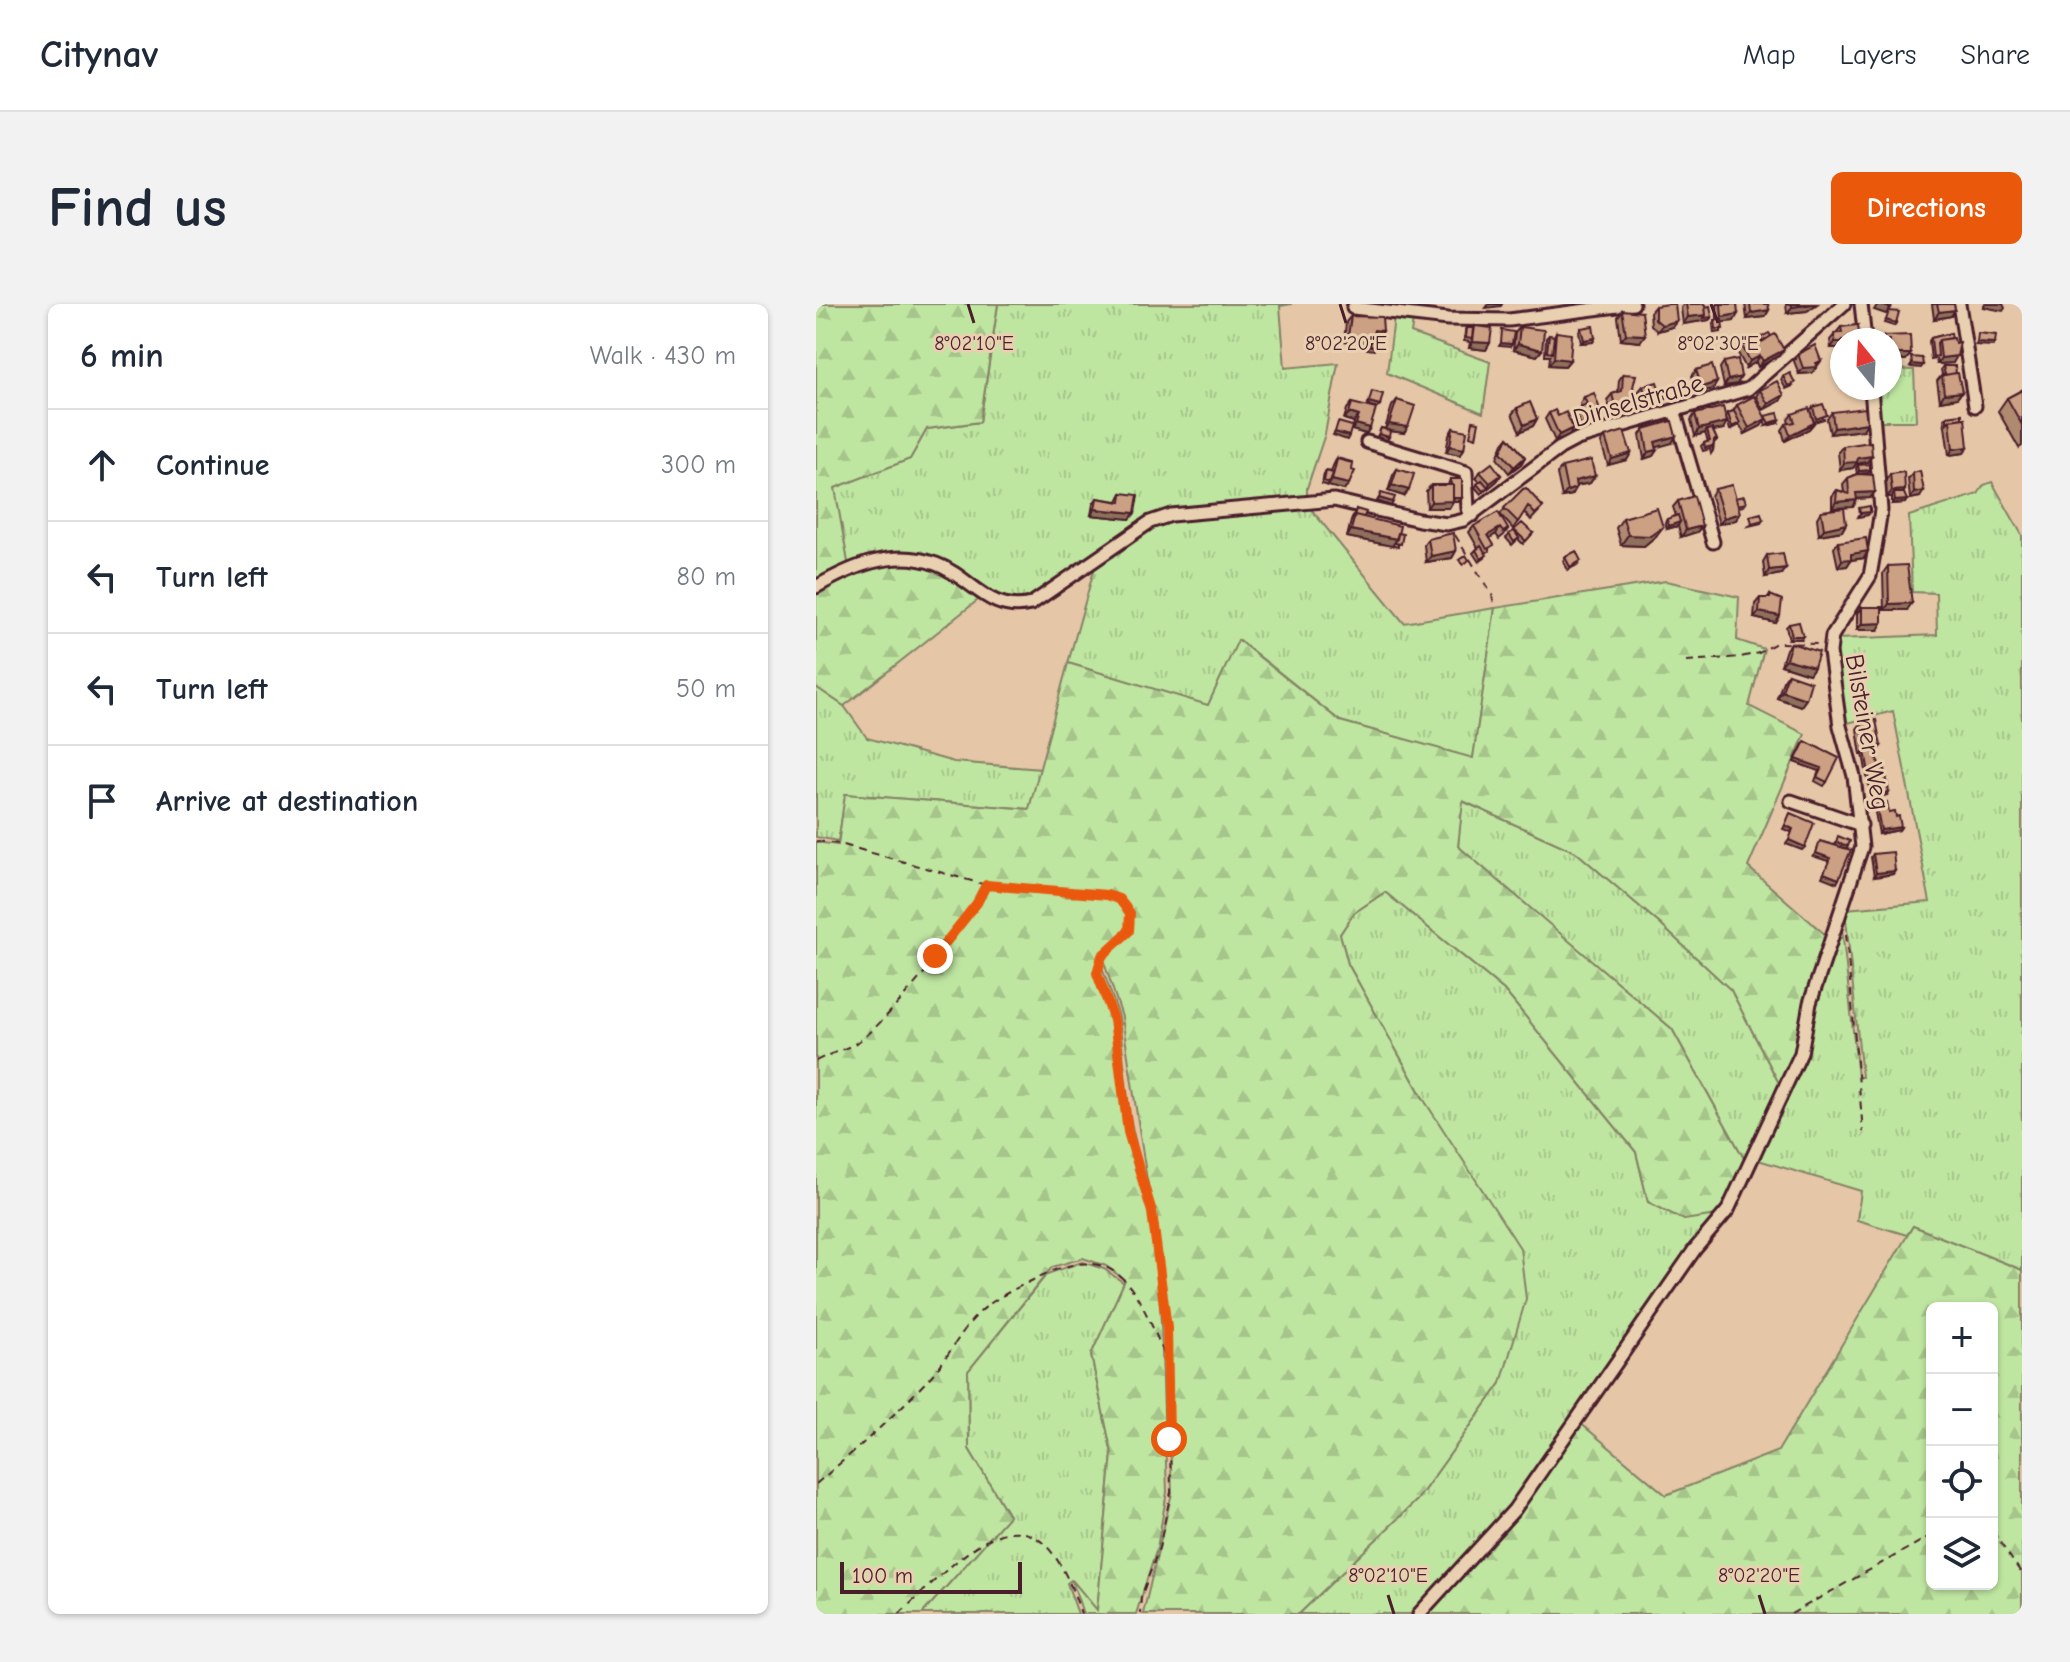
<!DOCTYPE html>
<meta charset="utf-8">
<style>
body{margin:0;font-family:"Comic Neue",sans-serif;background:#f2f2f3;color:#1f2937}
.controls{position:absolute;right:24px;bottom:24px;display:grid;overflow:hidden;border-radius:12px;box-shadow:0 2px 6px #0004}
.controls button{width:72px;height:72px;display:grid;place-items:center;padding:0;border:0;border-bottom:2px solid #e0e1e3;background:#fff;color:#1f2937;font:40px sans-serif}
.compass{position:absolute;left:1014px;top:24px;width:72px;height:72px;border-radius:50%;background:#fff;box-shadow:0 2px 6px #0004;rotate:342deg}
.scale{position:absolute;left:24px;bottom:20px;width:182px;box-sizing:border-box;padding-left:8px;border:4px solid #4a1f2b;border-top:0;font-size:22px;line-height:28px;white-space:nowrap;color:#4a1f2b;-webkit-text-stroke:6px #e8d0b1;paint-order:stroke}
.stop{position:absolute;width:24px;height:24px;margin:-18px;border:6px solid #ea580c;border-radius:50%;background:#fff}
.stop.end{background:#ea580c;border-color:#fff;box-shadow:0 2px 8px #0008}
.list{margin:0;padding:0;list-style:none}
h2{display:flex;justify-content:space-between;align-items:center;height:104px;margin:0;padding:0 32px;font-size:34px}
h2 small{font-size:26px;font-weight:400;color:#747a83}
.list li{display:grid;grid-template-columns:52px 1fr auto;gap:24px;align-items:center;box-sizing:border-box;height:112px;padding:0 32px;border-top:2px solid #e0e1e3}
.list b{display:block;font-size:30px;white-space:nowrap}
.list em{font-size:26px;font-style:normal;color:#747a83}
.icon{flex:none;width:44px;height:44px;fill:none;stroke:currentColor;stroke-width:2;stroke-linecap:round;stroke-linejoin:round}
.map{position:relative;flex:none;width:1206px;height:1310px;overflow:hidden;border-radius:12px}
header{display:flex;align-items:center;gap:48px;box-sizing:border-box;height:112px;padding:0 40px;background:#fff;border-bottom:2px solid #e0e1e3}
header strong{font-size:38px}
nav{display:flex;gap:44px;margin-inline-start:auto;font-size:28px}
.intro{display:flex;align-items:center;justify-content:space-between;box-sizing:border-box;height:192px;padding:0 48px}
h1{margin:0;font-size:56px}
.button{padding:20px 36px;border-radius:12px;background:#ea580c;color:#fff;font-size:28px;font-weight:700}
main{display:flex;gap:48px;padding:0 48px}
aside{flex:1;background:#fff;border-radius:12px;box-shadow:0 2px 6px #0004}
.map>svg:first-child{display:block}
</style>
<header>
<strong>Citynav</strong>
<nav><a>Map</a><a>Layers</a><a>Share</a></nav>
</header>
<div class="intro"><h1>Find us</h1><a class="button">Directions</a></div>
<main>
<aside>
<h2>6 min<small>Walk · 430 m</small></h2>
<ul class="list">
<li><svg class="icon" aria-label="ahead" viewBox="0 0 24 24"><path d="M12 20V5M6 11l6-6 6 6"/></svg><div><b>Continue</b></div><em>300 m</em></li>
<li><svg class="icon" aria-label="left" viewBox="0 0 24 24"><path d="M17 20v-9H6M10 6l-5 5 5 5"/></svg><div><b>Turn left</b></div><em>80 m</em></li>
<li><svg class="icon" aria-label="left" viewBox="0 0 24 24"><path d="M17 20v-9H6M10 6l-5 5 5 5"/></svg><div><b>Turn left</b></div><em>50 m</em></li>
<li><svg class="icon" aria-label="arrive" viewBox="0 0 24 24"><path d="M6 21V4h12l-3 4 3 4H6"/></svg><div><b>Arrive at destination</b></div></li>
</ul>
</aside>
<div class="map">
<svg width="1206" height="1310" viewBox="0 0 1206 1310">
<defs>
<pattern id="grass-tufts" width="24" height="20" patternUnits="userSpaceOnUse" patternTransform="scale(2)"><rect width="24" height="20" fill="#bfe6a1"/><path d="M3 7l-1-3M5 7V3M7 7l1-3M15 17l-1-3M17 17v-4M19 17l1-3" fill="none" stroke="#a6c58b"/></pattern>
<pattern id="forest-firs" width="22" height="20" patternUnits="userSpaceOnUse" patternTransform="scale(2)"><rect width="22" height="20" fill="#bfe6a1"/><path d="M5 1l3.5 6h-7zM16 11l3.5 6h-7z" fill="#a6c58b"/></pattern>
</defs>
<rect width="100%" height="100%" fill="#e5c7a7"/>
<filter id="ink" filterUnits="userSpaceOnUse"><feTurbulence type="fractalNoise" baseFrequency=".0125" numOctaves="2"/><feDisplacementMap in="SourceGraphic" scale="16" xChannelSelector="R" yChannelSelector="G"/><feConvolveMatrix kernelMatrix="1 2 1 2 8 2 1 2 1" color-interpolation-filters="sRGB"/></filter>
<g filter="url(#ink)">
<path fill="url(#grass-tufts)" stroke="#848266" stroke-width="2" d="M182,0h294l-12,2 5,62 53,-5 -13,71 -18,54v9l-141,15 -138,90 -30,-2 -40,-28 -80,-16 -30,8 -14,-76 76,-29 17,-30 53,-7z
M578,14l19,2 -2,13 79,29 -7,51 -96,-40z
M1074,65l24,1 2,51h-35l-5,-33h14z
M1176,178l30,53v735l-109,-44 -6,9 -50,-15 4,-29 -106,-32 86,-239 17,157h4l-17,-168 85,-7 -37,-191 -49,13 -8,-43 1,-42 100,-4 -1,-42 -24,-1 -3,-76 69,-22 6,-9z
M494,204l94,115 91,-15 -22,151 -133,-38 -101,-81 -31,66 -140,-43 28,-100 61,-40z
M0,383l28,19 23,32 87,24 87,7 -12,40 -183,-15 -8,47 -22,-4z
M646,497l114,51 83,71 72,67 51,99 -35,75 -75,-135 -214,-182z
M569,588l119,98 132,162 12,50 75,12 -211,294 -96,106h-117l118,-114 84,-117 -77,-283 -76,-136 -8,-30 14,-21z
M266,958l22,7 20,14 -33,72 21,99 -15,157 -26,-31 -4,3 11,31h-156l87,-98 -40,-67 -1,-78 79,-97z"/>
<path fill="url(#forest-firs)" stroke="#848266" stroke-width="2" fill-rule="evenodd" d="M0,0h182l-18,118 -53,7 -17,30 -75,29 15,86c23,-9 71,-19 94,-4 12,8 23,20 34,30l-134,106 -28,-19z
M850,277l73,16 -2,43 27,9 -15,57 56,28 -57,133 80,70 -28,112 -18,40 -51,-99 -72,-67 -83,-71 -113,-51 -5,45 214,183 75,135 -24,50 -39,6 -36,-18 -12,-50 -132,-162 -119,-98 -31,21 -14,21 8,30 76,136 96,148 6,51 -25,84 -84,117 -118,114h-156l29,-121 -7,-195 -43,-281 -20,-61 -3,3 20,58 10,96 22,101 9,82 7,196 -10,56 -21,66h-53l-11,-34 25,30 15,-156 -21,-99 34,-75 -19,-14 -23,-8 -31,9 -84,104 1,78 40,67 -87,98h-106v-772l22,3 7,-51 184,15 39,-146 140,42 30,-65 102,81 133,37 22,-150z
M1097,922l109,44v344h-598l155,-192 87,73 112,-44zM1116,1004h60v276h-60z"/>
<g fill="none" stroke-linecap="round" stroke-linejoin="round">
<g stroke="#4a1f2b" stroke-width="17">
<path id="street" d="M1045,0l4,36
M1143,0l16,102
M537,4l95,11 61,1 124,-16
M859,109l38,129
M551,138l99,30 2,37 5,6
M0,283c36,-21 78,-39 120,-23 36,13 52,50 95,40l119,-82 21,-7 163,-15 85,20 28,4 17,-4 96,-72 17,-9 171,-50 96,-85
M975,497l70,24
M603,1310l95,-104 181,-261 33,-39 73,-157 9,-50 52,-156 -8,-71 -14,-50 -10,-74 2,-16 38,-60 7,-40 4,-26 -10,-122"/>
</g>
<path stroke="#4a1f2b" stroke-width="2" stroke-dasharray="8 6" stroke-linecap="butt" d="M639,231l37,60 3,13
M870,357l55,-4 18,-4 17,-10 42,1
M0,537l24,3 146,41 121,10 12,4 11,14 -1,18 -27,25 -5,17 17,47 14,112 24,80 15,116 4,164 -12,56 -18,49 -1,17
M1030,630l17,198
M0,757c16,-9 35,-12 50,-25 31,-27 102,-113 119,-150
M0,1180c40,-34 82,-71 116,-109 17,-18 27,-42 44,-59 16,-17 37,-26 57,-36 85,-45 103,9 133,78
M1176,1227l30,43
M83,1310c75,-69 136,-144 182,0
M975,1310l141,-79"/>
<use href="#street" stroke="#e8d0b1" stroke-width="11"/>
</g>
<path fill="#af8a71" stroke="#4a1f2b" stroke-width="2" d="M868,0h21l7,13 -3,3 -26,4 -2,-16z
M901,0h20l-3,17 -12,1 -1,10 -7,1 -1,-9 4,-4z
M929,0h23l1,6 -4,7 -18,2z
M970,0h31l-10,7 -20,2z
M1116,0h22l1,6 -4,6 -17,3z
M839,2l17,21 -14,4 -7,-6 -1,-13z
M806,6l18,32 -19,-2 -3,-23z
M535,12l28,21 -5,13 -7,-1 1,-4 -24,-3 2,-20z
M1042,21l-16,15v46h-2l-3,-14 4,-5 -3,-6 3,-4 -1,-9h-9l-1,-8 11,-13z
M659,22l15,17 -4,7 -17,-2 1,-6 -6,-1 1,-10 2,-3 6,1z
M704,23l22,23 -5,6 -24,-6 2,-17z
M765,24l14,10 -2,4 -12,1 -2,-12z
M740,28l14,28 -5,6 -16,-1 1,-9h-5l1,-18 3,-3 5,1z
M1135,29l2,30 -16,1 -1,-5 -5,1 -2,-19 2,-3z
M944,34l19,18 -21,11 -2,-5 -10,6 -8,-15 4,-7 16,-5z
M982,50l23,7 -9,12 -13,1 -5,-13z
M908,58l13,22 -13,2 -4,-18z
M1127,62l19,26 -5,6 -17,3 -3,-20 5,-6 -1,-6z
M880,66l21,12 -4,7 -16,4 -5,-17z
M807,70l10,13 5,15 -5,6 -21,7 -5,-15 5,-6 6,-2 1,-12z
M967,72l10,10 -7,3 -5,-9z
M827,82l17,3 6,9 -3,4 -20,6 -5,-16z
M944,86l20,11 -17,9 -7,-14z
M1206,86v56l-3,2 -21,-37 9,-13z
M768,93l18,18 -4,6 -17,6 -5,-14 5,-7 -1,-3z
M581,96l7,33 -14,-2 -3,9 -10,-3 4,-9 4,1 7,-23z
M536,99l18,25 -4,6 -14,-4 2,-8 -10,-3 3,-10z
M921,101l28,12 13,6 -12,3 -2,-5 -3,5 -16,8 -6,-10 -1,2 -8,4 -4,-13 2,-4 5,-2z
M997,103l11,12 -10,3 -4,-12z
M701,104l20,11 -4,7 -13,6 -8,-18z
M1016,108l31,18 -33,4 -3,-15z
M733,109l9,3 15,12 -4,7 -14,6 -10,-22z
M879,110l28,15 -10,2 4,9 -3,3 -1,8 -2,3 -1,-5 -7,2 -2,-5 3,-3 4,-1 -3,-9 -10,3 -4,-16z
M976,110l22,9 -5,6 -24,12 -3,-11 4,-6 3,-1 -1,-3z
M1131,112l21,31 -4,6 -15,2 -5,-36z
M637,124l11,21 -4,6 -14,-3 3,-17z
M828,125l28,14 -16,4 1,3 -4,6 -9,3 -4,-24z
M692,133l17,20 -4,7 -12,9 -12,-15 6,-15z
M789,133l26,16 -4,7 -19,5 -7,-22z
M1027,142l24,16 -11,2 -3,4 -13,2 -2,-18z
M521,154l7,32 -22,-6 2,-10 2,-3 5,1 2,-6z
M1042,161l12,5 -2,3 -7,1 9,24 -13,1 -4,8 -21,1v-12l5,-6 7,2 -1,-8 5,-6 9,-4 -1,-6z
M746,163l33,9 -5,7 -14,3v2l-4,7 -10,2 -5,-23z
M581,165l12,21 -5,6 -16,-5 5,-16z
M664,168l21,3 -4,6 -16,13 -6,-7 5,-5 -4,-4z
M1097,169l7,24 -10,2 -2,-20z
M1074,170l15,16 -2,3 2,10 -13,1v-7h-5l-1,-17z
M634,175l12,19 -2,3h-7l-4,7h-22l-1,-17 5,-6h17z
M707,185l20,18 -12,13 -7,-8 -11,17 -13,-15z
M899,185l31,14 -2,3 -6,1 2,6 -4,7 -17,4 -8,-28z
M306,189l13,20 -5,6 -39,-4 2,-11 4,-6 21,3z
M862,197l24,25 -5,6 -16,5 -3,-11 -11,3 -2,-7 2,-3 9,-3 -3,-9z
M540,205l8,8 34,16v14l-51,-10 4,-16z
M1005,207l25,13 -4,7 -23,4 -2,-17z
M807,214l33,18 -12,10 -23,-1 -5,-17z
M658,222l34,3 -4,6 -5,4 -3,-5 -6,4 -1,13 -3,2 -1,5 -6,4 -6,-9 5,-5 -9,-16z
M698,227l19,2 -10,11 -5,-5 -6,6 -6,-7z
M612,235l28,12 -4,7 -26,4 -2,-17z
M1022,238l30,9 -4,7 -13,2 -4,6 -9,1 -4,-19z
M951,251l14,19 -16,3 -2,-15z
M749,253l14,7 -11,6 -5,-9z
M1072,262l19,44h-23l-1,-37z
M954,291l10,21 -4,7 -22,-5 1,-14 5,-6h8z
M1046,303l16,23h-21v-17z
M973,320l12,15h-12l-3,-12z
M975,339l23,24 -5,7 -28,-9 5,-16z
M972,370l18,25 -5,7 -24,-8 6,-17z
M1045,419l20,23 -5,6 4,18 7,25 -16,3 -8,-44 -2,1 -4,-26z
M987,440l24,38 -3,4 -9,-5 4,-10 -25,-9z
M1060,500l20,13 5,10 -2,3 -20,4 -5,-27z
M1057,550l20,20 -19,3 -3,-20z"/>
<path fill="#8f705c" stroke="#4a1f2b" stroke-width="2" d="M673,0h13l-1,2 -15,2z
M996,0h5l-10,7 -20,2 5,-6z
M1062,0l13,4 -5,6 -12,-4z
M1169,0h18l2,4 -2,3 -20,-4z
M953,6l-4,7 -18,2 4,-6z
M1139,6l-4,6 -17,3 5,-7z
M922,10l-4,7 -17,2 5,-6z
M890,11l6,2 -3,3 -26,4 5,-7z
M1070,16l10,3 -2,3 -10,-3z
M861,17l-5,6 -14,4 4,-6z
M558,26l9,1 -4,6 -10,-1z
M810,30l19,1 -5,7 -19,-2z
M532,32l24,3 -4,6 -24,-3z
M779,34l-2,4 -12,1 3,-3z
M657,38l17,1 -4,7 -17,-2z
M1019,38h7v3l-2,3h-9z
M1161,38l18,1 -2,3 -18,-1z
M685,39l11,1 -2,3 -11,-1z
M702,40l24,6 -5,6 -24,-6z
M968,46l-5,6 -21,11 5,-6z
M1074,50h21l-5,6h-16z
M944,52l-4,6 -10,6 4,-7z
M1141,52l-4,7 -16,1 4,-6z
M738,54l16,2 -5,6 -16,-1z
M1005,57l-9,12 -13,1 4,-6z
M1096,60l11,1 -2,3 -11,-1z
M925,73l-4,7 -13,2 4,-6z
M901,78l-4,7 -16,4 5,-6z
M1146,88l-5,6 -17,3 4,-7z
M968,91l-4,6 -17,9 5,-6z
M846,93l4,1 -3,4 -20,6 4,-7z
M553,98l11,3 -3,3 -10,-3z
M822,98l-5,6 -21,7 4,-6z
M533,109l10,3 -5,6 -10,-3z
M786,111l-4,6 -17,6 5,-6z
M721,115l-4,7 -13,6 4,-7z
M950,115l-5,7 -16,8 4,-6z
M964,116l-2,3 -12,3 3,-3z
M911,118l-4,7 -15,3 -1,-2 -2,3 -10,3 4,-7z
M998,119l-5,6 -24,12 5,-6z
M1051,119l-4,7 -33,4 4,-6z
M540,120l14,4 -4,6 -14,-4z
M573,120l19,3 -4,6 -20,-3z
M757,124l-4,7 -14,6 4,-6z
M519,128l14,4 -2,4 -14,-5z
M563,130l10,3 -2,3 -10,-3z
M860,132l-4,7 -21,6 4,-7z
M634,142l14,3 -4,6 -14,-3z
M1152,143l-4,6 -15,2 4,-6z
M841,146l-4,6 -9,3 4,-7z
M815,149l-4,7 -19,5 4,-6z
M1056,152l-5,6 -11,2 -3,4 -13,2 4,-7 14,-5z
M709,153l-4,7 -12,9 5,-6z
M1054,166l-2,3 -11,1 2,-3z
M685,171l-4,6 -11,9 4,-7z
M779,172l-5,7 -20,4 5,-6z
M516,176l17,4 -5,6 -16,-4z
M576,181l17,5 -5,6 -16,-5z
M760,184l-4,7 -10,2 5,-6z
M1089,186l-4,6 -7,-3 -2,4h-5l5,-6z
M1108,187l-4,6 -10,2 4,-6z
M1059,188l-5,6 -18,1 4,-6z
M563,194l14,4 -2,4 -14,-5z
M635,194h11l-2,3h-7l-4,7h-22l4,-6z
M1041,196l-4,7 -21,1 4,-6z
M1091,196l-2,3 -13,1 3,-3z
M279,205l40,4 -5,6 -39,-4z
M1054,208l-2,3 -10,2 2,-4z
M924,209l-4,7 -17,4 5,-6z
M947,216l-2,3 -12,3 3,-3z
M864,218l-2,4 -11,3 2,-3z
M1030,220l-4,7 -23,4 5,-6z
M886,222l-5,6 -16,5 5,-7z
M847,223l-7,9 -12,10 -23,-1 7,-10z
M684,224l-4,6 -12,8 4,-7z
M535,226l46,9 -5,7 -45,-9z
M640,247l-4,7 -26,4 5,-6z
M1052,247l-4,7 -13,2 -4,6 -9,1 4,-7 9,-6z
M970,264l-5,6 -16,3 4,-7z
M1096,299l-5,7h-23l5,-6z
M943,308l21,4 -4,7 -22,-5z
M1066,319l-4,7h-21l5,-6z
M976,332h11l-2,3h-12z
M970,355l28,8 -5,7 -28,-9z
M966,387l24,8 -5,7 -24,-8z
M1065,442l-5,6 -11,-1 -4,4 5,-7z
M980,455l26,9 -3,3 -25,-9z
M1073,488l-2,3 -16,3 2,-3z
M969,521l8,4 -2,3 -8,-3z
M1085,523l-2,3 -20,4 2,-4z
M973,536l16,7 -3,3 -16,-6z
M1020,538l12,4 -2,4 -12,-5z
M1000,549l14,5 -2,3 -15,-5z
M1079,567l-2,3 -19,3 2,-4z
M1008,569l15,6 -2,4 -15,-6z"/>
<path fill="#cca083" stroke="#4a1f2b" stroke-width="2" d="M853,0h6l2,17 -15,4 -7,-6v-13z
M870,0h19l1,11 -18,2z
M905,0h16l1,10 -16,3z
M934,0h18l1,6 -18,3z
M976,0h20l-20,3z
M1062,0h14l-1,4z
M1121,0h17l1,6 -16,2z
M894,2l2,11 -8,1 2,-3 -1,-8z
M806,6l20,2 3,23 -19,-1z
M1073,7l10,1 -3,11 -10,-3z
M535,12l31,1 1,14 -9,-1 -2,9 -24,-3z
M899,16h7l1,9h-7z
M1042,21l2,15h-18v2h-7l-1,-8 8,-2 -1,-5z
M659,22l17,2 -2,15 -17,-1z
M777,22l2,12 -11,2 -3,-12z
M704,23l24,3 -2,20 -24,-6z
M651,24h6l-1,11 -6,-1z
M686,26l12,2 -2,12 -11,-1z
M740,28l16,2 -2,26 -16,-2z
M953,29l2,3 -9,6 -2,-4z
M1135,29l1,5 -13,2 -2,3 1,13 -5,1 -2,-19z
M1162,29l18,2 -1,8 -18,-1z
M959,30l9,16 -21,11 -3,-5 -10,5 -8,-15 14,-7 3,4z
M557,31l5,1 -2,11 -6,-1z
M733,31l5,1 -2,17 -5,-1z
M1094,31l1,19h-21v-14h-6v-4z
M1138,34l1,5 5,-1 -3,14 -16,2 -2,-18z
M999,41l6,16 -5,2 1,4 -14,1 -5,-14z
M1095,53l11,1 1,7 -11,-1z
M922,55l3,18 -13,3 -4,-18z
M896,61l5,17 -15,5 -6,-17z
M1127,62h12l1,7 -11,2z
M974,69l5,10 -7,3 -5,-10z
M1142,69l4,19 -18,2 -2,-19z
M807,70l13,1 -3,12 5,15 -22,7 -4,-15 10,-3z
M961,77l7,14 -16,9 -8,-14z
M841,78l5,15 -15,4 -4,-15z
M847,84l3,10 -6,2 2,-3 -2,-8z
M1206,86v35l-15,-27z
M556,87l11,3 -3,11 -11,-3z
M778,89l8,22 -16,6 -6,-14 7,-3 -3,-7z
M938,92l12,23 -17,9 -12,-23z
M581,96l18,6 -7,21 -19,-3z
M714,98l7,17 -13,6 -7,-17z
M536,99l24,6 -6,19 -14,-4 3,-8 -10,-3z
M1007,100l4,11 -11,4 -3,-12z
M907,103l4,15 -28,7 -4,-15z
M993,104l5,15 -24,12 -4,-11 9,-2 -3,-8z
M1049,104l2,15 -33,5 -2,-16z
M739,106l3,6 8,-4 7,16 -14,7 -10,-22z
M918,107l6,12 -8,4 -4,-14z
M962,109l2,7 -11,3 -4,-7z
M1146,110v4l-12,2 -3,3v-7z
M1149,114l3,29 -15,2 -3,-29z
M657,117l6,1 -3,16 -6,-2z
M856,117l4,15 -21,6 2,8 -9,2 -4,-23z
M522,118l14,4 -3,10 -14,-4z
M565,124l9,3 -1,6 -10,-3z
M637,124l14,3 -3,18 -14,-3z
M896,125l5,11h-3l-1,11 -1,-5 -7,2 -1,-5 6,-2 -3,-11z
M808,127l7,22 -19,6 -7,-22z
M692,133l17,20 -11,10 -13,-15z
M1055,138l1,14 -14,2 -1,4 -13,1 -1,-17z
M521,154l15,4v1l-15,-4v1z
M521,155l16,4 -1,7 3,1 -6,13 -17,-4z
M775,156l4,16 -20,5 1,7 -9,3 -5,-24z
M676,159l9,12 -11,8 -10,-11z
M1054,160v6l-11,1 -1,-6z
M581,165l17,5 -5,16 -17,-5z
M510,167l7,2 -3,10 -6,-2z
M1104,167l4,20 -10,2 -1,-20z
M1088,168l1,18 -13,1 -2,-17z
M1042,170l15,1 2,17 -19,1 1,7 -21,2 1,-12 12,4 -1,-16z
M634,175h12v19h-9v-13h-2z
M666,176l6,7 -5,4 -6,-7z
M615,181h22v16l-22,1z
M916,181l8,28 -16,5 -9,-29z
M710,184l17,19 -8,7 -7,-8 -10,16 -14,-14 19,-19z
M306,189l16,2 -3,18 -40,-4 2,-11 24,4z
M565,189l14,4 -2,5 -14,-4z
M1078,189h10l3,7 -12,1z
M878,192l8,30 -16,4 -8,-29z
M928,192l2,7 -8,2 -3,-7z
M1054,202v6l-10,1 -1,-5z
M841,204l6,19 -13,9 -22,-1 -5,-17z
M1028,204l2,16 -22,5 -3,-18z
M540,205l10,3 -2,5 -9,-2 -1,1z
M682,208l10,17 -5,3 -3,-4 -12,7 6,10 -7,4 -13,-23z
M945,209l2,7 -11,3 -2,-7z
M539,211l45,11 -3,13 -46,-9z
M862,211l2,7 -11,4 -2,-7z
M706,219l11,10 -7,8 -12,-11z
M698,227l5,7 -5,4 -5,-8z
M582,229l5,1 -2,10 -6,-1z
M637,229l3,18 -25,5 -3,-17z
M1050,234l2,13 -17,3v5l-9,1 -4,-18z
M665,242l6,9 -6,4 -5,-9z
M760,247l5,10 -11,6 -5,-10z
M967,249l3,15 -17,2 -2,-15z
M650,251l3,5 -6,5 -4,-5z
M1091,261l5,38 -23,1 -1,-38z
M954,291l12,5 -2,16 -21,-4 1,-14h10z
M1046,303h20v16l-20,1z
M983,318l4,14h-11l-3,-12z
M975,339l28,9 -5,15 -28,-8z
M972,370l23,8 -5,17 -24,-8z
M1060,416l5,26 -15,2 -5,-25z
M989,437l34,17 -12,24 -10,-5 5,-9 -26,-9z
M1049,447l11,1 4,18 5,-1 4,23 -16,3z
M1071,498l2,10 6,-1 1,6 3,-1 2,11 -20,3 -5,-26z
M974,509l24,10 -9,24 -16,-7 4,-11 -8,-4z
M1022,532l12,5 -2,5 -12,-4z
M1004,537l31,9 -12,29 -15,-6 6,-15 -14,-5z
M1077,548l2,19 -19,2 -3,-19z"/>
</g>
<g fill="none" stroke-linecap="round" stroke-linejoin="round" filter="url(#ink)">
<path stroke="#ea580c" stroke-width="10" d="M119,652l42,-53 9,-18 121,10 12,4 11,14 -1,18 -27,25 -5,17 17,47 14,112 24,80 15,116 2,111"/>
</g>
<path fill="none" stroke="#4a1f2b" stroke-width="3" d="M152,0l6,19M524,0l6,19M895,0l7,19M572,1291l6,19M943,1291l6,19"/>
<g text-anchor="middle" stroke-width="6" stroke-linejoin="round" paint-order="stroke">
<g font-size="26" fill="#4a1f2b" stroke="#e8d0b1">
<text transform="translate(822 96) rotate(-16)" y="9">Dinselstraße</text>
<text transform="translate(1052 428) rotate(80)" y="9">Bilsteiner Weg</text>
</g>
</g>
<g font-size="20" text-anchor="middle" fill="#4a1f2b" stroke="#e8d0b1" stroke-width="6" stroke-linejoin="round" paint-order="stroke">
<text x="158" y="46">8°02'10"E</text>
<text x="530" y="46">8°02'20"E</text>
<text x="902" y="46">8°02'30"E</text>
<text x="572" y="1278">8°02'10"E</text>
<text x="943" y="1278">8°02'20"E</text>
</g>
</svg>
<div class="controls">
<button>+</button>
<button>−</button>
<button><svg class="icon" aria-label="locate" viewBox="0 0 24 24"><circle cx="12" cy="12" r="6"/><path d="M12 2v4M12 18v4M2 12h4M18 12h4"/></svg></button>
<button><svg class="icon" aria-label="layers" viewBox="0 0 24 24"><path d="M12 4l9 5-9 5-9-5zM3 14l9 5 9-5"/></svg></button>
</div>
<svg class="compass" viewBox="-18 -18 36 36"><path d="M0-13l5 13h-10z" fill="#e53935"/><path d="M0 13l5-13h-10z" fill="#747a83"/></svg>
<div class="scale">100 m</div>
<div class="stop" style="left:353px;top:1135px"></div>
<div class="stop end" style="left:119px;top:652px"></div>
</div>
</main>
